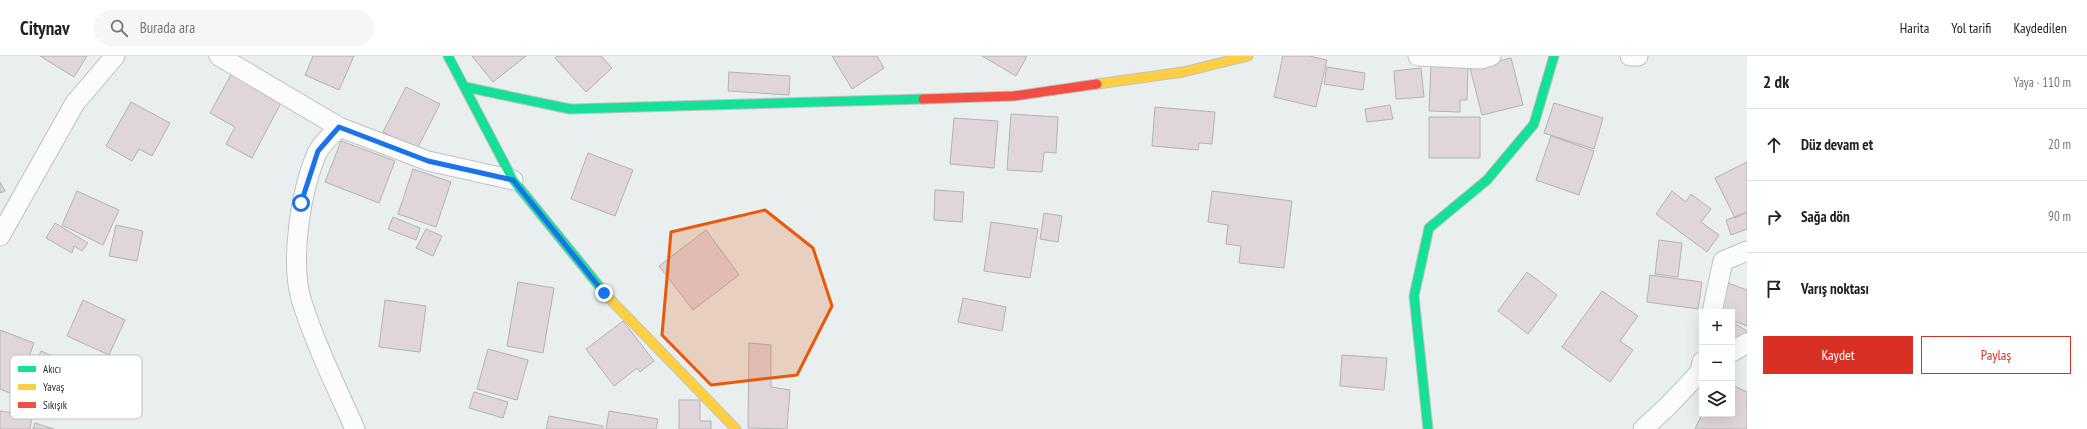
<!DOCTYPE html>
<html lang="tr">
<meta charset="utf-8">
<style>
body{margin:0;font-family:"PT Sans Narrow",sans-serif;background:#f6f6f6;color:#222}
.controls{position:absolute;right:12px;bottom:12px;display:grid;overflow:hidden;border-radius:0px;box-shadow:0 4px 16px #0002}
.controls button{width:36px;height:36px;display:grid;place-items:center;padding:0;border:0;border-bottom:1px solid #e0e0e0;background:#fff;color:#222;font:20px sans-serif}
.stop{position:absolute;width:12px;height:12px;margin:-9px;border:3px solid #1a73e8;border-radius:50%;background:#fff}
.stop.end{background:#1a73e8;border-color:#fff;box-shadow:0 1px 4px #0008}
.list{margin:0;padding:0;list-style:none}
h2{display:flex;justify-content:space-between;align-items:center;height:52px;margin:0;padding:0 16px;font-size:17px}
h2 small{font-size:13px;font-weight:400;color:#767676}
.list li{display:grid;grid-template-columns:26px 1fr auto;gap:12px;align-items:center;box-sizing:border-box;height:72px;padding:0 16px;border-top:1px solid #e0e0e0}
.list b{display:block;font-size:15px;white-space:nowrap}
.list em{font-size:13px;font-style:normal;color:#767676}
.actions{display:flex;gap:8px;padding:12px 16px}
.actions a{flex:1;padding:9px 0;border:1px solid #d93025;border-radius:0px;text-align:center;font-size:14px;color:#d93025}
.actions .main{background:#d93025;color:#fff}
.icon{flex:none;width:22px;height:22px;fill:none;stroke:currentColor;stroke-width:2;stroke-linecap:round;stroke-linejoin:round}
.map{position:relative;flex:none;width:1747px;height:373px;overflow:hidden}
header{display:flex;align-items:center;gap:24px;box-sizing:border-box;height:56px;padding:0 20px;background:#fff;border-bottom:1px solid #e0e0e0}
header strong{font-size:19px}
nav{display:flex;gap:22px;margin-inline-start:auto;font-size:14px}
.search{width:280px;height:36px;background:#f6f6f6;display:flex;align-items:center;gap:10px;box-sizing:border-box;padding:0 14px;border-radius:22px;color:#767676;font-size:15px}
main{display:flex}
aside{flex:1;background:#fff}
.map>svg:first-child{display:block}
</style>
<header>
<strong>Citynav</strong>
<div class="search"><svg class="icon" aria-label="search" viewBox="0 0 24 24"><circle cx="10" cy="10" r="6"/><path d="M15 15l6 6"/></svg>Burada ara</div>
<nav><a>Harita</a><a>Yol tarifi</a><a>Kaydedilen</a></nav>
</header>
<main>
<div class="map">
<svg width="1747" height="373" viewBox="0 0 1747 373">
<rect width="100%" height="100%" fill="#e9eeee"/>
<path fill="#e1d5dc" stroke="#b1b3b3" d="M40,0h47l-13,21z
M313,0h41l-15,34 -34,-15z
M472,0h54l-33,26z
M558,0h43l11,12 -26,24 -31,-34z
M832,0h45l7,12 -32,21z
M982,0h45l-11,20z
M1283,0h26l18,4 -11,47 -42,-10z
M1511,2l12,47 -41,10 -12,-47z
M1431,10l37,2 -1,32h-7v12l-31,-1z
M1327,11l38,6 -2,17 -39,-6z
M1421,12l3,29 -28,2 -2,-28z
M729,16l61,4 -1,19 -61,-4z
M232,17l50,28 -30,57 -26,-14 9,-17 -25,-14z
M406,31l34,17 -23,45 -34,-17z
M131,46l39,21 -18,33 -13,-7 -7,12 -26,-15z
M1554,47l49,15 -9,31 -50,-16z
M1390,49l3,14 -26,3 -2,-13z
M1155,51l60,5 -3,32 -13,-1 -1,7 -46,-4z
M1011,58l47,3 -2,36 -12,-1 -2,20 -35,-2z
M1429,61h51v41h-51z
M954,62l44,3 -4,47 -44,-4z
M1551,80l43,15 -15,44 -43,-15z
M341,85l54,20 -16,42 -54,-21z
M588,97l45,17 -18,46 -44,-17z
M1747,106v50l-12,6 -20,-40z
M413,113l38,13 -15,45 -38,-13z
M0,126l5,9 -5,2z
M935,134l29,2 -2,30 -28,-2z
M77,135l42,19 -16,35 -41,-20z
M1212,135l80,10 -8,67 -45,-5 2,-17 -15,-2 2,-19 -20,-3z
M1672,135l14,11 5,-8 20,15 -10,13 18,13 -12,17 -51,-38z
M1747,156v17l-16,6 -5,-15z
M1044,157l18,3 -4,26 -18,-3z
M393,161l27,11 -4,12 -28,-11z
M991,166l47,7 -8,49 -46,-7z
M55,167l33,20 -6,8 -8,-5 -2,7 -26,-15z
M116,169l27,6 -6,30 -28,-5z
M426,173l16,7 -9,20 -17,-8z
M706,174l33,45 -46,35 -34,-44z
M1659,184l23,3 -4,34 -23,-3z
M1527,216l30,23 -29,39 -30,-23z
M1650,219l52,7 -4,27 -51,-7z
M518,226l36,6 -11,65 -36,-7z
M1728,227l19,7v36l-15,-6v-8h-15z
M1602,235l36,25 -18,25 13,9 -23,32 -48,-35z
M963,242l43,9 -4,24 -44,-9z
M83,244l42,20 -16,35 -42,-19z
M385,244l41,6 -6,46 -41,-5z
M623,265l31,40 -14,11 -3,-4 -23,18 -28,-37z
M1732,266l15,9 -9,15 -6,-4z
M0,274l34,13 -19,52 -15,-6z
M749,287l22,2v42l19,3 -3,39 -39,-1z
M488,293l40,11 -11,40 -40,-11z
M41,295l40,18 -3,8 14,6 -15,34 -55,-24z
M1342,299l45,3 -3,32 -44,-4z
M1732,329l15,7v37h-52l7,-15h30z
M474,336l34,10 -5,16 -34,-10z
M679,344h21v21h11v8h-32z
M0,355l32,5 -2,13h-30z
M609,355l49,8 -2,10h-50z
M549,360l54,10v3h-57z
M35,367l19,6h-21z"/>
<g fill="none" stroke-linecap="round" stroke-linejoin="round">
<g stroke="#bec3c2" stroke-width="21">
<path id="street" d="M219,0l120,71 89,34 85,19
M1418,0l63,3 10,-3
M1630,0h8
M339,71c-7,8 -18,17 -22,26 -16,37 -27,106 -16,146 14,45 35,87 54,130
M0,180l75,-133 40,-47
M1712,256l11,-51 24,-10
M1732,296l15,-9
M1643,373l24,-22 33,-35 2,-10"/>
</g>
<g stroke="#bec3c2" stroke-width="11">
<path id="fast" d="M448,0l65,124 95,117
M465,31l105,22 353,-10
M1428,373l-14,-133 15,-68 58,-48 47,-56 20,-68"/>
</g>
<g stroke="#bec3c2" stroke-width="11">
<path id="slow" d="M1097,28l86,-12 65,-16
M608,241l128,132"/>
</g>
<g stroke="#bec3c2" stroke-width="11">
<path id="jam" d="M923,43l91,-3 83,-12"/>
</g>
<use href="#street" stroke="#fcfcfc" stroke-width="19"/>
<use href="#fast" stroke="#16e098" stroke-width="9"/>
<use href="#slow" stroke="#ffcf43" stroke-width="9"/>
<use href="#jam" stroke="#f24e42" stroke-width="9"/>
</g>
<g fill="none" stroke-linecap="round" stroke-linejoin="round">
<path stroke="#1a73e8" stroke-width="5" d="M301,147l17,-52 21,-24 89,34 85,19 91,113"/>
</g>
<path fill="#e8590c" fill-opacity="0.2" stroke="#e8590c" stroke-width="3" stroke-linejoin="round" d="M765,154l48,38 19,58 -35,69 -86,10 -49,-50 9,-103z"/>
<rect x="10" y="299" width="132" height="64" rx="6" fill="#fff" stroke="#bfc0c0" stroke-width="1"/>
<rect x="18" y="310" width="18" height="6" fill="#16e098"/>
<rect x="18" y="328" width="18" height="6" fill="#ffcf43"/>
<rect x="18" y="346" width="18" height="6" fill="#f24e42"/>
<g font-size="11" fill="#292e2d">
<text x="43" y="317">Akıcı</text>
<text x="43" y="335">Yavaş</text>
<text x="43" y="353">Sıkışık</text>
</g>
</svg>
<div class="controls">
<button>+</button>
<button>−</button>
<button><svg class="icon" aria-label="layers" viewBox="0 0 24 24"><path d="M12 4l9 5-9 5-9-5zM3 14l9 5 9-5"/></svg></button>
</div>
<div class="stop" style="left:301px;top:147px"></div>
<div class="stop end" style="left:604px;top:237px"></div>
</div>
<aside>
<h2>2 dk<small>Yaya · 110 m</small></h2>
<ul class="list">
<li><svg class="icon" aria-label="ahead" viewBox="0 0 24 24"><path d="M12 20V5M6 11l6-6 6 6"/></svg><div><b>Düz devam et</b></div><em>20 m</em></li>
<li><svg class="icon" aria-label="right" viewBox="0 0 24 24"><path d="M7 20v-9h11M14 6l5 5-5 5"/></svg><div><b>Sağa dön</b></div><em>90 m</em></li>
<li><svg class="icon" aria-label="arrive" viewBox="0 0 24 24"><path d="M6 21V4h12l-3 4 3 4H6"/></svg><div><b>Varış noktası</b></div></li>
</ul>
<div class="actions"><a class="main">Kaydet</a><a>Paylaş</a></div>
</aside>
</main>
